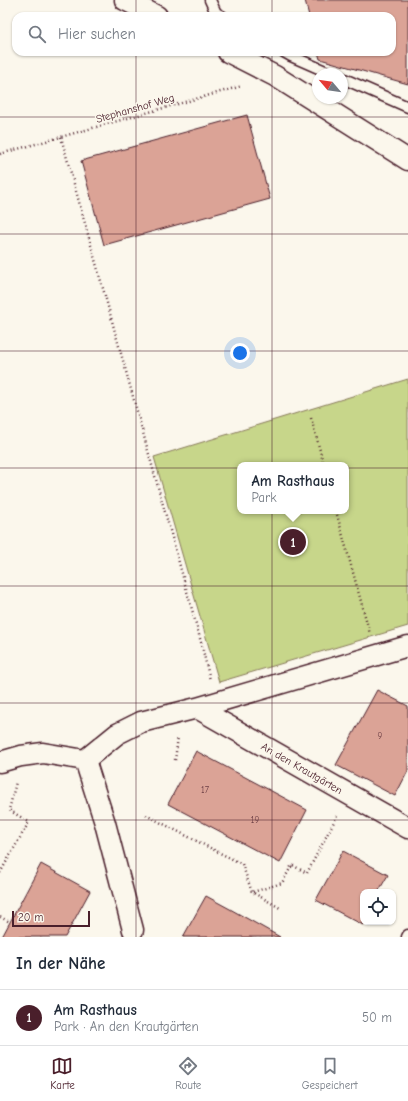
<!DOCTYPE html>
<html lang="de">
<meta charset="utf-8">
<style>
body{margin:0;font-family:"Comic Neue",sans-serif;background:#f2f2f3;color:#1f2937}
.controls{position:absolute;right:12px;bottom:12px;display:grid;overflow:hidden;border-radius:8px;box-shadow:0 1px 3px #0004}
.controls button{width:36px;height:36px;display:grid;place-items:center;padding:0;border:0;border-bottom:1px solid #e0e1e3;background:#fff;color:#1f2937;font:20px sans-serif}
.compass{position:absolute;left:312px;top:68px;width:36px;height:36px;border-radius:50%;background:#fff;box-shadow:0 1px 3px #0004;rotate:299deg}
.scale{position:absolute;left:12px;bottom:10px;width:78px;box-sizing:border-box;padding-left:4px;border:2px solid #4a1f2b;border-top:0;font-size:11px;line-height:14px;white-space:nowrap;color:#4a1f2b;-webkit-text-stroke:3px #fbf7ec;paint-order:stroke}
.you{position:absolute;left:240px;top:353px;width:14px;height:14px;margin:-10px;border:3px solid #fff;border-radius:50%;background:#1a73e8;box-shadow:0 0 0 6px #1a73e833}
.badge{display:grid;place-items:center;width:26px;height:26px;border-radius:50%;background:#4a1f2b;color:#fff;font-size:13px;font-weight:700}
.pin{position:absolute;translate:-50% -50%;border:2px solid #fff;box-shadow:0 1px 4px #0006}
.popup{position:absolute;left:237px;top:462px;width:112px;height:52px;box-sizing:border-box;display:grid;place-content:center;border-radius:8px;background:#fff;filter:drop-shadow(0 1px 3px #0005);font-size:13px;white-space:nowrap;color:#747a83}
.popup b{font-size:15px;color:#1f2937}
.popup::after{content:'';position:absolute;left:50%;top:100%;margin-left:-8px;border:8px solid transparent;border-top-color:#fff}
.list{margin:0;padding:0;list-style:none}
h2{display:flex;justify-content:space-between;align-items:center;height:52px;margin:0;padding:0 16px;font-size:17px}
h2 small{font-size:13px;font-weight:400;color:#747a83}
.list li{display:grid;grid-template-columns:26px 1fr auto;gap:12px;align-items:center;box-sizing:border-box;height:56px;padding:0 16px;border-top:1px solid #e0e1e3}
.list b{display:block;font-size:15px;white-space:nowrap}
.list p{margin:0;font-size:13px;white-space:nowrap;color:#747a83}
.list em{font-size:13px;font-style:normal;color:#747a83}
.icon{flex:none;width:22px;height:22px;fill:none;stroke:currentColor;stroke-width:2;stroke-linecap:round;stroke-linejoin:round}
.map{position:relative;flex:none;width:408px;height:937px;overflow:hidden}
.search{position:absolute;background:#fff;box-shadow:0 1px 3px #0004;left:12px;right:12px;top:12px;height:44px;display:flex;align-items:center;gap:10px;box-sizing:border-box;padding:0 14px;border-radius:12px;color:#747a83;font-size:15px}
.sheet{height:108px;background:#fff}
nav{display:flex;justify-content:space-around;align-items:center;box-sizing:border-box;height:56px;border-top:1px solid #e0e1e3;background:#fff;font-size:11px;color:#747a83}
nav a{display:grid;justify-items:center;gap:2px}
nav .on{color:#4a1f2b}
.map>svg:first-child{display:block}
</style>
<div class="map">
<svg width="408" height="937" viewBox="0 0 408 937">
<rect width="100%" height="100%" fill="#fbf7ec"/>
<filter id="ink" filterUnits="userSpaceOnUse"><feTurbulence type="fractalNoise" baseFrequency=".025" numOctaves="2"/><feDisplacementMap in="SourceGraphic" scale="8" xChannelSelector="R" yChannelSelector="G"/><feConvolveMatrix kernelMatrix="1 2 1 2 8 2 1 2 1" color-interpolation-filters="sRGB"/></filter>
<g filter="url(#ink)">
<path fill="#c7d68a" stroke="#887a5a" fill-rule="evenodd" d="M408,379v247l-189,56 -65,-225zM240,465h106v46h-106z"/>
<path fill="#dba396" stroke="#4a1f2b" d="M305,0h103v84l-88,-25 -2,-7h74v-36h-83z
M247,115l23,84 -166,46 -23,-84z
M377,690l31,16v65l-13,25 -59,-31z
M196,751l111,59 -27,53 -112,-59z
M343,851l45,24 -10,17h-15v33l-47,-25z
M41,864l49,27 -25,46h-63z
M206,896l24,13 50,28h-97z"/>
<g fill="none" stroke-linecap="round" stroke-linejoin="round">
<g stroke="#4a1f2b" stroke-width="13">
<path id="service" d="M210,0l6,13 6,3
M284,52l7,4 41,18
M342,78l66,29
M407,937l1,-2"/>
</g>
<g stroke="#4a1f2b" stroke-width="23">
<path id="minor" d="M125,0l32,16
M228,52l47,24 133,84
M197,708l211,120
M85,760l20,63 28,107
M0,762l21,-6 22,-3 42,7 32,-26 24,-12 56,-14 211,-62"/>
</g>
<path stroke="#4a1f2b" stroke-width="2.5" stroke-dasharray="1 3" stroke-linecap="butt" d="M61,137l140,505 9,38
M0,154l242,-68
M311,418l13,47
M336,511l34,123
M175,760l3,-23
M146,815l70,36 26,13 10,28 28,16
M0,873l29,-51 -20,-12 7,-28
M253,892l29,-9 10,-18 15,8 30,-57
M0,917l10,5"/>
<use href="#service" stroke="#fbf7ec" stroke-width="10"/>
<use href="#minor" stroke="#fbf7ec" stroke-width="20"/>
</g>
</g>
<path fill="none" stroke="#4a1f2b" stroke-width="1" stroke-opacity="0.55" d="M136,0v16M272,0v16M136,52v885M272,52v885M0,117h408M0,234h408M0,351h408M0,468h408M0,586h408M0,703h408M0,820h408"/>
<g text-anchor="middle" stroke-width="3" stroke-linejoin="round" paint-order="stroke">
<g font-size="9" fill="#6e4046">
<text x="380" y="739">9</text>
<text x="205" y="793">17</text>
<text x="255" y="823">19</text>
</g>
<g font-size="11" fill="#4a1f2b" stroke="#fbf7ec">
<text transform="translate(135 108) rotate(-16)" y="4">Stephanshof Weg</text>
<text transform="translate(302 768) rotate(30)" y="4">An den Krautgärten</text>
</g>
</g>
</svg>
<div class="controls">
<button><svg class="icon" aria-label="locate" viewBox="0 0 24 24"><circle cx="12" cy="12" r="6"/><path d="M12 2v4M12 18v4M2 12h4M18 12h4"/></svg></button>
</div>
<svg class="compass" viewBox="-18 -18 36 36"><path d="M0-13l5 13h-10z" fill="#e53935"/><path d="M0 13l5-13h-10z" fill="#747a83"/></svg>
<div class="scale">20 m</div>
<div class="you"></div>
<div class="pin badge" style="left:293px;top:542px">1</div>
<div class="popup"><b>Am Rasthaus</b>Park</div>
<div class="search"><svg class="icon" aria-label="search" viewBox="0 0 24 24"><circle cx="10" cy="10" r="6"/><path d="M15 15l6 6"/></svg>Hier suchen</div>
</div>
<section class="sheet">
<h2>In der Nähe<small></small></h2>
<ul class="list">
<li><span class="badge">1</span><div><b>Am Rasthaus</b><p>Park · An den Krautgärten</p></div><em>50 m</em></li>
</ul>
</section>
<nav>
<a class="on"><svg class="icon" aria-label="map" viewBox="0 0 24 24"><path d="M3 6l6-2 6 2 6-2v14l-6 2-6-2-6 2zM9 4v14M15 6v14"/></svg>Karte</a>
<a><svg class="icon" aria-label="directions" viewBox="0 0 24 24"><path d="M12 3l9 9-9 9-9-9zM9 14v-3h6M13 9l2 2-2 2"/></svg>Route</a>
<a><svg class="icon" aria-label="saved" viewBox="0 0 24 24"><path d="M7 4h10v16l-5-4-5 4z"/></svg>Gespeichert</a>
</nav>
